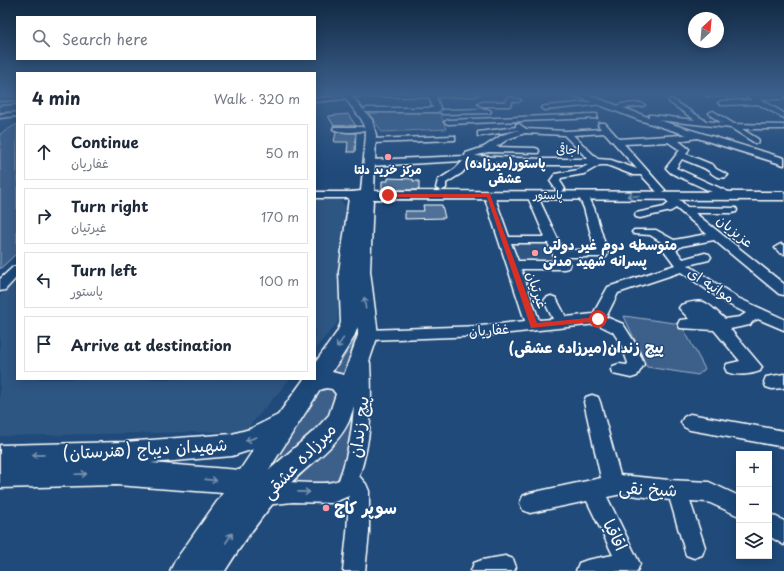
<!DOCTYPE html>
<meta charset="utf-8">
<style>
body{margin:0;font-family:"Playpen Sans","Playpen Sans Arabic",sans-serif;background:#f6f6f7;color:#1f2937}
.controls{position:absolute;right:12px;bottom:12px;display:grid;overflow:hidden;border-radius:0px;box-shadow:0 2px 10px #0003}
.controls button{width:36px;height:36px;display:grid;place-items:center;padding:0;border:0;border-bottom:1px solid #e0e1e3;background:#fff;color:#1f2937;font:20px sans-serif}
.compass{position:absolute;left:688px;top:12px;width:36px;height:36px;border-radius:50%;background:#fff;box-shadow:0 2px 10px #0003;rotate:26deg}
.stop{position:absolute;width:12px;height:12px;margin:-9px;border:3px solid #d93025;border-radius:50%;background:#fff}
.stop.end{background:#d93025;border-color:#fff;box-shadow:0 1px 4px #0008}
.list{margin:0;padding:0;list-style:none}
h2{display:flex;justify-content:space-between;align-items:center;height:52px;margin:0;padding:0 16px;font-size:17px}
h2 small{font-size:13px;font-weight:400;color:#747a83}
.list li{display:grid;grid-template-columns:26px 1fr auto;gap:12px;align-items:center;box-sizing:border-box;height:56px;margin:0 8px 8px;padding:0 8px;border:1px solid #e0e1e3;border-radius:0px}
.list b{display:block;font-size:15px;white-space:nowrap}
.list p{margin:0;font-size:13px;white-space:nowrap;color:#747a83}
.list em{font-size:13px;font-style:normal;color:#747a83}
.icon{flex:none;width:22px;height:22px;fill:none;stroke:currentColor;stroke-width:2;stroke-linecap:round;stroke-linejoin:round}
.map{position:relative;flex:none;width:784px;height:571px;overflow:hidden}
.search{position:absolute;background:#fff;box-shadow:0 2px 10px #0003;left:16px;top:16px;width:300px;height:44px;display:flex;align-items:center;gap:10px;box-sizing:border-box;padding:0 14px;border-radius:0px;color:#747a83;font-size:15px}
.panel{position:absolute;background:#fff;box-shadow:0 2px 10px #0003;left:16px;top:72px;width:300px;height:308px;border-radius:0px}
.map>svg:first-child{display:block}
</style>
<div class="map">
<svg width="784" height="571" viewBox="0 0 784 571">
<rect width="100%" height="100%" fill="#1f4a7a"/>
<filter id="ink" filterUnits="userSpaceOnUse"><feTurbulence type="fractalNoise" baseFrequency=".025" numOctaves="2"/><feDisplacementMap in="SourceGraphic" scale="8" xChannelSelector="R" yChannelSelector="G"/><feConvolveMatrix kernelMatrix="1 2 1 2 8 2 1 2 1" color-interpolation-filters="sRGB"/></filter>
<g filter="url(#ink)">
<path fill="#2e5683" d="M339,199l9,10 -11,114 -22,26v-149z
M510,242h40l11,21 -43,1z
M17,280v99h273l-45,52 -245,5v-140z"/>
<path fill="#3c618b" stroke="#9eb0c5" d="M367,110l73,2 6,17 -64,3z
M17,124v129l-17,16v-135z
M356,306l5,34 -19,39 -11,-3 27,-40z
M624,316l57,8 24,45 -7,6 -51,-8z
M332,386l8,7 -16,32 -46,39 -6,-4 44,-70z
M355,400l1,19 -11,43 -9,20 -45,3 37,-38z"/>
<path fill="#507197" stroke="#fff" d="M348,114l8,12h-22l-6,-10z
M336,132l20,1 -1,19h-8l1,-10h-14z
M388,178l25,1v2h6v9h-37v-9h6z
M423,205h19l3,13 -40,1v-8h19z"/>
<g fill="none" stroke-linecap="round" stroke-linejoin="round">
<g stroke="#fff" stroke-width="3">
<path id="minor" d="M343,94h135l-3,2 -39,1 5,13 -4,2h-70l-4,-2 4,-2h66l-4,-11 -83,-1z
M704,94h36l-3,2h-30z
M743,94l41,1v4h-24l24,14v5l-26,-14 -37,1 -3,-2 3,-2 31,-1z
M17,96v4l-17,1v-4z
M342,96l3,2 -1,1 -29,3v-4z
M509,97l12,3 -3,2 -6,-1 -1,4 -2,1h-27l-4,-2 4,-2h24l1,-4z
M671,99l35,22 16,2 -12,-8 -1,-2 4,-2 21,13 50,1v4h-42l16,10 1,2 -1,2h-3l-24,-15 -82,-9v-4h3l43,5 -26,-18v-2z
M601,101l2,1v2l-58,6 -4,-2 4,-2z
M641,103l4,2 -2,1 -22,2 -4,-2 4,-2z
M487,109l4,2 -1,2 -47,1 -4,-2 4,-2z
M17,112v4l-17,2v-4z
M594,114h3v4l-149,6 -4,-2 4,-2z
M599,123h6l14,16 78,-5v4l-18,3 10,8 -3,5 27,11 3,4 12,6 -2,2c-11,3 -15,-6 -22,-9 -7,-3 -15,-6 -22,-9l-6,9 57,26 1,2 -5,3 -4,-1 -54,-25 -5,-5 14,-18 -12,-8 -44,2 39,44 2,2 -5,3 -3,-1 -16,-17h-8l-26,-10h-7l-16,9 -23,4 -1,3 5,8 -5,3 -3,-1 -7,-10 5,-7 23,-4 10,-5h-47l-69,-4 -10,12 -16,10v5l-5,3 -5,-3 2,-8 17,-11 8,-8 -94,5 -4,-3 4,-3 96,-4 1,-3 18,-6 18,-12 17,-5 -38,6h-3v-4l38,-5v-3h3l7,5 40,2 35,-2 -3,-4zM525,133l39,2 24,24h-47l-66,-3 13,-4 50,1 1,-2 -1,-2 -3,-1 -39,-1 12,-8zM605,133l32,36 -26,-9 -13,-1 -25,-24z
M334,127h28l4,2c-6,4 -27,4 -33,0z
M452,136h3v4l-84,3 -4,-2 4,-2z
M315,192h42l5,3 -5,3h-42z
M489,192l5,3 15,42h36l-18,-42 5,-3 4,1 27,57h32l-11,-42 -6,-13 1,-2h8l7,15 14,46 -2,3h-40l4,8 -2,3 -4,1h-43l18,51 14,-1 -9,-18 2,-3 5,-2 5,2 10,19 27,-3 15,-27 67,-22 -12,-16 3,-4 -16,-10 -16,-1 -2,-2 2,-2h22l18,10 33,-6 -31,-26 -5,3 -31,7 -4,-1 -1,-2 1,-2 28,-6 5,-4 -7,-7 5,-3 14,8 6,6 49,1 1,2 -1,2 -4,1h-37l89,71v11l-5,-1 -65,-54 -32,6 -6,4 7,9 22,-6 4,1 2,3 -2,3 -21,5 50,33 46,21v11l-26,-11 -6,3 -2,3 -20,4 32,38 -2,4c-10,4 -23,5 -33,1l-2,-4 2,-4 13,-3 -26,-31 -34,-2 -2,-4 2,-4 9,-1 -10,-11 2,-3c26,-8 25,-2 44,14l15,-2 6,-4 -18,-9 -47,-32 -63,21 -12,24 17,7 12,19 9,21 -7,12 -6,2 -18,-4 -2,-4 2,-4 6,-2 8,1 1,-2 -7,-19 -8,-12 -16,-8 -116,12 -113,4 -5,-1 -2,-4 2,-4 5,-1 113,-4 44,-5 -41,-126zM511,243h37l8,18h-38z
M781,244l3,1v9l-4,-1 -5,-5 2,-2z
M17,266v11l-12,13 -5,1v-12l13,-12z
M362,357l6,2 2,4c2,38 2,77 -11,113l7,8 3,7v42l-4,38h-22l4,-38 2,-37 -17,7 -39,-1 -28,3 -7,-3 -3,-7 3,-7c16,-7 36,-6 53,-5 10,0 19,1 28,-3 14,-38 17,-77 15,-117l2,-4z
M784,374v14l-12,1 -6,-2 -2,-5 2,-5z
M592,395l6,2 2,5 20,73 49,5 40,2 30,14v20l-31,-14 -18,-1 15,46 -3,8 -8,3 -8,-3 -16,-55 -48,-6 -15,3 33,67 -3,7h-61l3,-8 8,-3 26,-5 -26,-54 -57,12 -7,-3 -3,-7 3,-7 7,-3 71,-15 -17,-76 2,-5z
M690,414l94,17v16l-94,-17 -6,-3 -3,-5 3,-5z
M769,513l15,8v24l-15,-9z
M505,556l8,3 3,8 -2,4h-43l3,-8 8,-3z"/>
</g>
<g stroke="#fff" stroke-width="3">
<path id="major" d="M342,94h8l22,26 4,15 -2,56 410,1v8l-411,-1 -3,72 8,64 -29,86c-12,27 -41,43 -60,64 -24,26 -45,56 -64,86h-55l5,-10 48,-68 -107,-8 -116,3v-43l124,-3 108,-8 18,-5 28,-14 26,-36h11v-16l22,-31 4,-9 -2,-51 10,-74 3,-6 9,-1 5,-56 -4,-15zM358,327v8l-14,40 -12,-3 21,-33zM326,388l6,1 4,5 -7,21 -13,14 -48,42 52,-81zM254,449l-14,21 -89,-7 81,-7z
M575,94h11l59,22 139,42v7l-145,-45 -63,-24z
M17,105v6l-17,1v-6z"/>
</g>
<use href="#minor" fill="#1f4a7a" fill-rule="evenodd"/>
<use href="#major" fill="#1f4a7a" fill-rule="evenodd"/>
</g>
<defs><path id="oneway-shaft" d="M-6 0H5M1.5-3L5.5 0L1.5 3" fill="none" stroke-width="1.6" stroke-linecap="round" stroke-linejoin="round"/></defs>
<g stroke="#7992af">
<use href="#oneway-shaft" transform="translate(633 196) rotate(-180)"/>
<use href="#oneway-shaft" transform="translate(365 303) rotate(-96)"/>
<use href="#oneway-shaft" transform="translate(340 343) rotate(125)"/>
<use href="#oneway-shaft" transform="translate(251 439) rotate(161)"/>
<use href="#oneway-shaft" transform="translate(38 455) rotate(179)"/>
<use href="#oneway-shaft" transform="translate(81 474) rotate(-2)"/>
<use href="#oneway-shaft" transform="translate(211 480) rotate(6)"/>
<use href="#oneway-shaft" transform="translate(304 492) rotate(1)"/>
<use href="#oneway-shaft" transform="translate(229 538) rotate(-57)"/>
</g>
</g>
<linearGradient id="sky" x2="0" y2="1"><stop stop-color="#112943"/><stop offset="0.54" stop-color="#3c608d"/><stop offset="1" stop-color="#3c608d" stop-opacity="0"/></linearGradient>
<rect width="784" height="174" fill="url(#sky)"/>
<path fill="#d93025" d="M386,194h104l47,129 61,-6 4,2 -1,2 -70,7 -44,-131h-99l-3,-2z"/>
<g fill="#ff9aa2" stroke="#1f4a7a" stroke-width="1.5">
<circle cx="388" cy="157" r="4"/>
<circle cx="535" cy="253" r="4"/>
<circle cx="326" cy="508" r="4"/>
</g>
<g text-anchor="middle" stroke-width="3" stroke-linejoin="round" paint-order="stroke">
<g font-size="12" fill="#fff" stroke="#1f4a7a">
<text transform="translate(568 150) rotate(1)" y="4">اجاقی</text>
<text x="548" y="199">پاستور</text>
</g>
<g font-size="12" font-weight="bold" fill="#fff" stroke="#1f4a7a">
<text x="388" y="174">مرکز خرید دلتا</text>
</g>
<g font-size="13" font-weight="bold" fill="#fff" stroke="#1f4a7a">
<text x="505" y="168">(پاستور(میرزاده<tspan x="505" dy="15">عشقی</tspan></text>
</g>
<g font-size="14" fill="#fff" stroke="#1f4a7a">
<text transform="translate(735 231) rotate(39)" y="5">عزیزیان</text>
<text transform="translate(711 285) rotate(33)" y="5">موانیه ای</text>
<text transform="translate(537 290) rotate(71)" y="5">غیرتیان</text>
<text transform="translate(489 330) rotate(-4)" y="5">غفاریان</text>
</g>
<g font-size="14" font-weight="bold" fill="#fff" stroke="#1f4a7a" text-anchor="start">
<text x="543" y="250">متوسطه دوم غیر دولتی<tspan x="543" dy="16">پسرانه شهید مدنی</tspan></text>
</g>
<g font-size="15" font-weight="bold" fill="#fff" stroke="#1f4a7a">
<text x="586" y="353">(پیچ زندان(میرزاده عشقی</text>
</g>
<g font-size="17" fill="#fff" stroke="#1f4a7a">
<text transform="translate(359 427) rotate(-83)" y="6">پیچ زندان</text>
<text transform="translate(145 449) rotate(-3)" y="6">شهیدان دیباج (هنرستان)</text>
<text transform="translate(299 461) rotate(-46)" y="6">میرزاده عشقی</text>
<text transform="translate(648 489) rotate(3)" y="6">شیخ نقی</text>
<text transform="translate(615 535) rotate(64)" y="6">اقاقیا</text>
</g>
<g font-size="17" font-weight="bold" fill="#fff" stroke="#1f4a7a" text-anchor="start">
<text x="334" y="514">سوپر کاج</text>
</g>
</g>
</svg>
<div class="controls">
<button>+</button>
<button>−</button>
<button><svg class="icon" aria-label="layers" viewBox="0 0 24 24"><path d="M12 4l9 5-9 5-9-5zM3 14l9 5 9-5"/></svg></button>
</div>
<svg class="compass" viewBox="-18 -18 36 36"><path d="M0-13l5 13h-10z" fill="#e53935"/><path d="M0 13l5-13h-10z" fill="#747a83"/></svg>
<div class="stop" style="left:598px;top:319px"></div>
<div class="stop end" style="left:388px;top:195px"></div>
<div class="search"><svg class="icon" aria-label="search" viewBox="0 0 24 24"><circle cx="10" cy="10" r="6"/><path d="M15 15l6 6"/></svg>Search here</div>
<section class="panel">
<h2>4 min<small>Walk · 320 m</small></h2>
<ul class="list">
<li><svg class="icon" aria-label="ahead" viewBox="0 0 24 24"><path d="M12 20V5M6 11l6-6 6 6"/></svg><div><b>Continue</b><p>غفاریان</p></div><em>50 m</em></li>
<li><svg class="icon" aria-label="right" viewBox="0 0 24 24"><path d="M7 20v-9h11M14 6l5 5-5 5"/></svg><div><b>Turn right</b><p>غیرتیان</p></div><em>170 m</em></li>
<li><svg class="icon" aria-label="left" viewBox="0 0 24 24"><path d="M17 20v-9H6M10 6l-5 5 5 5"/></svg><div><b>Turn left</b><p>پاستور</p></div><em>100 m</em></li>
<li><svg class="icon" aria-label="arrive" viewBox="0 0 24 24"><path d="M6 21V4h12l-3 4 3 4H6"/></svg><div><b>Arrive at destination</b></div></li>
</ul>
</section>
</div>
